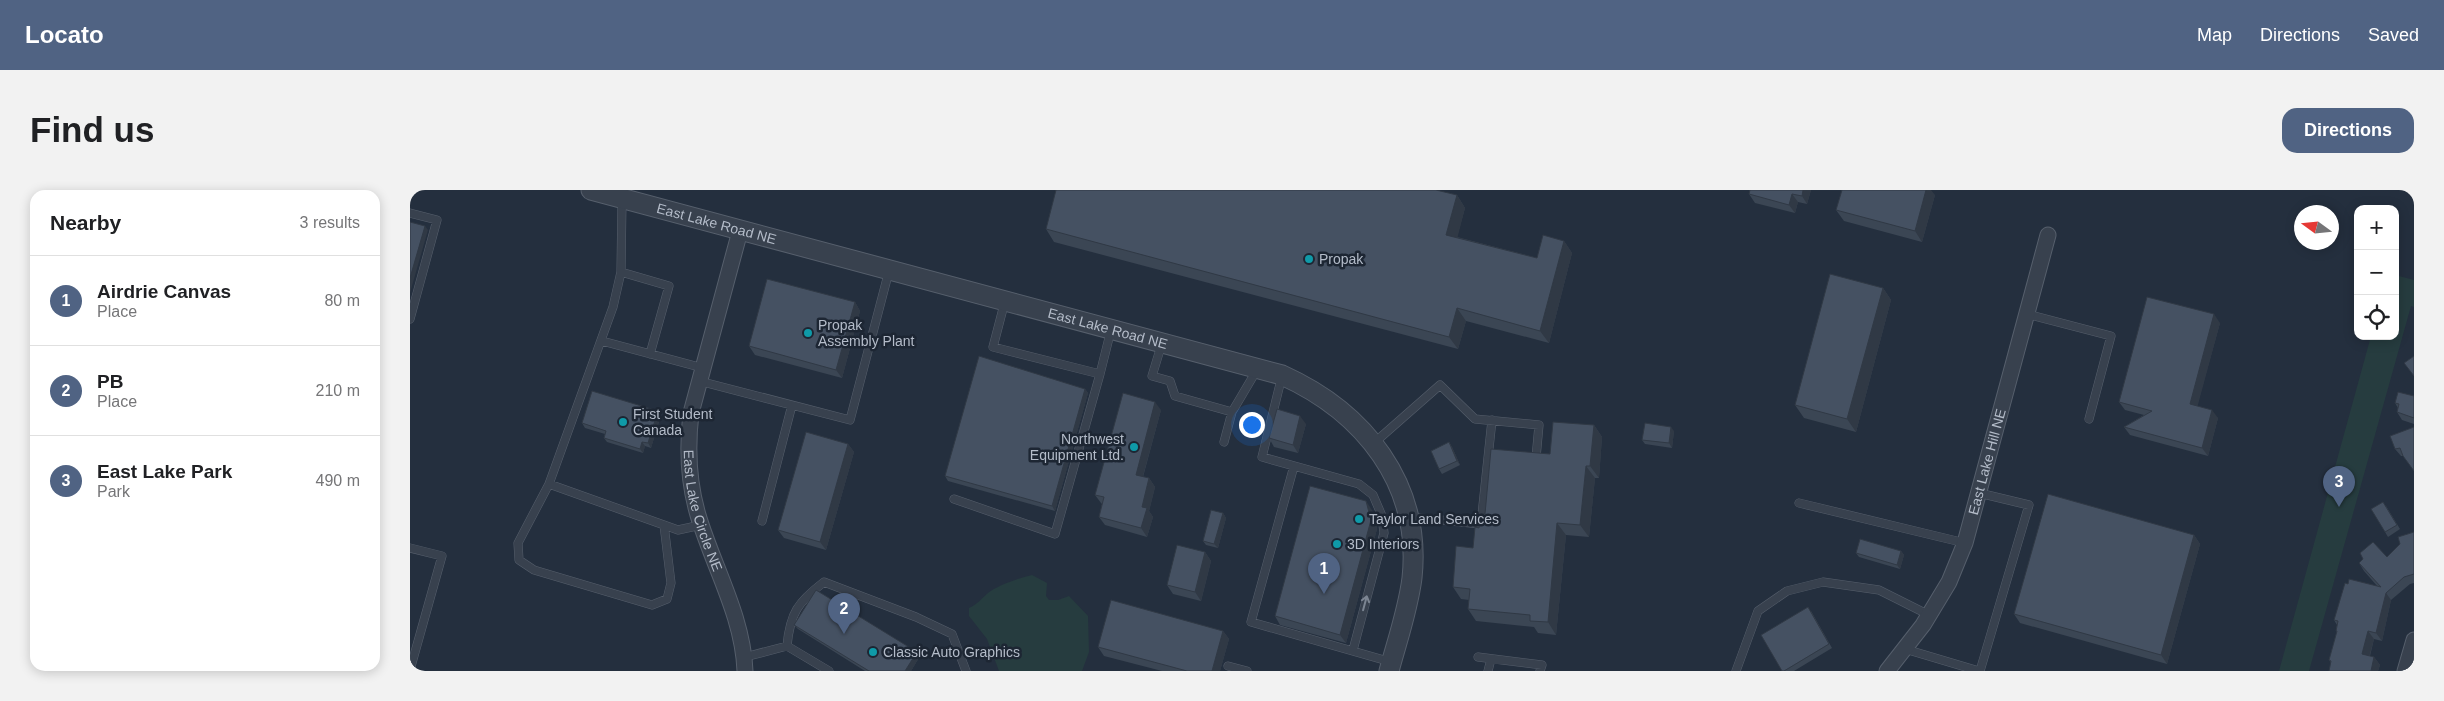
<!DOCTYPE html>
<meta charset="utf-8">
<style>
body{margin:0;font-family:Arial,sans-serif;background:#f2f2f2;color:#202124}
.controls{position:absolute;right:15px;top:15px;display:grid;overflow:hidden;border-radius:10px;box-shadow:0 2px 12px #0003}
.controls button{width:45px;height:45px;display:grid;place-items:center;padding:0;border:0;border-bottom:1px solid #e0e0e0;background:#fff;color:#202124;font:25px sans-serif}
.compass{position:absolute;left:1884px;top:15px;width:45px;height:45px;border-radius:50%;background:#fff;box-shadow:0 2px 12px #0003;rotate:285deg}
.you{position:absolute;left:841px;top:234px;width:18px;height:18px;margin:-12px;border:4px solid #fff;border-radius:50%;background:#1a73e8;box-shadow:0 0 0 8px #1a73e833}
.badge{display:grid;place-items:center;width:32px;height:32px;border-radius:50%;background:#506383;color:#fff;font-size:16px;font-weight:700}
.pin{position:absolute;translate:-50% -41px;filter:drop-shadow(0 1px 2px #0008)}
.pin::after{content:'';position:absolute;top:26px;width:18px;height:15px;background:inherit;clip-path:polygon(0 0,100% 0,50% 100%)}
.list{margin:0;padding:0;list-style:none}
h2{display:flex;justify-content:space-between;align-items:center;height:65px;margin:0;padding:0 20px;font-size:21px}
h2 small{font-size:16px;font-weight:400;color:#757577}
.list li{display:grid;grid-template-columns:32px 1fr auto;gap:15px;align-items:center;box-sizing:border-box;height:90px;padding:0 20px;border-top:1px solid #e0e0e0}
.list b{display:block;font-size:19px;white-space:nowrap}
.list p{margin:0;font-size:16px;white-space:nowrap;color:#757577}
.list em{font-size:16px;font-style:normal;color:#757577}
.icon{flex:none;width:28px;height:28px;fill:none;stroke:currentColor;stroke-width:2;stroke-linecap:round;stroke-linejoin:round}
.map{position:relative;flex:none;width:2004px;height:481px;overflow:hidden;border-radius:15px}
header{display:flex;align-items:center;gap:30px;box-sizing:border-box;height:70px;padding:0 25px;background:#506383;color:#fff}
header strong{font-size:24px}
nav{display:flex;gap:28px;margin-inline-start:auto;font-size:18px}
.intro{display:flex;align-items:center;justify-content:space-between;box-sizing:border-box;height:120px;padding:0 30px}
h1{margin:0;font-size:35px}
.button{padding:12px 22px;border-radius:15px;background:#506383;color:#fff;font-size:18px;font-weight:700}
main{display:flex;gap:30px;padding:0 30px}
aside{flex:1;background:#fff;border-radius:15px;box-shadow:0 2px 12px #0003}
.map>svg:first-child{display:block}
</style>
<header>
<strong>Locato</strong>
<nav><a>Map</a><a>Directions</a><a>Saved</a></nav>
</header>
<div class="intro"><h1>Find us</h1><a class="button">Directions</a></div>
<main>
<aside>
<h2>Nearby<small>3 results</small></h2>
<ul class="list">
<li><span class="badge">1</span><div><b>Airdrie Canvas</b><p>Place</p></div><em>80 m</em></li>
<li><span class="badge">2</span><div><b>PB</b><p>Place</p></div><em>210 m</em></li>
<li><span class="badge">3</span><div><b>East Lake Park</b><p>Park</p></div><em>490 m</em></li>
</ul>
</aside>
<div class="map">
<svg width="2004" height="481" viewBox="0 0 2004 481">
<rect width="100%" height="100%" fill="#242f3e"/>
<path fill="#263c3f" d="M1985,85l19,5v27l-3,-1 -102,365h-30l92,-335h24z
M622,385l15,8 -1,13 3,4h9l11,-4 19,20 1,36 -7,19h-83l-12,-32 -18,-23v-8c9,-4 12,-9 19,-15 10,-8 31,-15 44,-18z"/>
<g fill="none" stroke-linecap="round" stroke-linejoin="round">
<g stroke="#565f6c" stroke-width="9">
<path id="service" d="M0,23l27,7 -27,99
M211,82l48,14 -19,68
M595,111l-12,46 107,27 11,-44
M1617,124l84,22 -22,83
M192,151l101,27
M752,153l-10,33 18,5 5,15 57,16
M872,186l-20,81 97,27 14,11 9,21 2,17 -31,117
M289,191l151,39 39,-149
M814,252l8,-30 26,-44
M964,253l66,-58 35,34 64,6 -3,33
M884,276l-43,156 140,40
M139,294l64,-177 8,-35 1,-73
M1569,303l50,12 -49,166
M544,309l101,35 45,-160
M1389,313l166,40
M999,327l72,7 11,-104
M352,331l30,-116
M254,335l7,58 -4,16 -15,6 -118,-35 -15,-10 -1,-17 31,-59 115,41 14,5 23,-5
M0,358l32,8 -32,114
M377,456c3,-33 11,-44 37,-64l92,35 36,17 14,37
M1495,459l74,22
M335,467l42,-11 42,25
M1068,467l64,8 -2,6
M818,476l19,5
M1078,481l3,-12
M1326,481l22,-60 29,-20 36,-9 56,8 50,25"/>
</g>
<g stroke="#565f6c" stroke-width="17">
<g id="minor">
<path id="s1" d="M330,41l-49,182c-4,34 -3,68 7,102 15,51 45,101 47,156"/>
<path id="s2" d="M1477,481l36,-46 26,-43 16,-39 83,-308"/>
<path d="M1995,481l9,-31"/>
</g>
</g>
<g stroke="#565f6c" stroke-width="21">
<g id="tertiary">
<path id="s3" d="M181,0l691,185c82,37 140,109 130,203 -4,32 -15,63 -23,93"/>
</g>
</g>
<use href="#service" stroke="#38414e" stroke-width="8"/>
<use href="#minor" stroke="#38414e" stroke-width="15"/>
<use href="#tertiary" stroke="#38414e" stroke-width="19"/>
</g>
<path fill="#3b4654" d="M1340,0h61l-4,14 -9,-2 -3,11 -40,-10 -6,-9z
M1047,5l8,13 -8,29 80,21 27,-17 8,12 -23,90 -83,-22 -8,28 -404,-107 -8,-13z
M1525,5l-13,47 -78,-21 -8,-11z
M1473,98l8,12 -35,132 -52,-14 -9,-13z
M445,112l5,9 -18,67 -87,-23 -6,-9z
M1810,133l-23,83 21,12 -10,38 -78,-21 -6,-8 20,-12 -19,-5 -6,-8z
M675,199l3,4 -33,118 -107,-30 -3,-5z
M2004,206v28l-12,-4 -5,-8 1,-4 -3,-5z
M751,220l-18,67 6,1 6,9 -6,24 4,6 -6,20 -42,-12 -6,-8 3,-13 -1,-1 -6,-8z
M248,221l3,4 -10,33 -6,-2 -2,7 -36,-11 -3,-4 1,-4 -20,-6 -3,-5z
M896,234l-8,29 -24,-6 -5,-9z
M1184,235l8,12 -3,41h-4l-6,59 -23,-2 -10,100 -18,-2 -4,-6 -58,-6 -8,-12 1,-9 -8,-1 -8,-12 20,-39 12,-34 65,-60z
M2004,237l-11,29h-2l-6,-7z
M1264,241l-2,17 -27,-4 -3,-4z
M1039,252l3,5 8,18 -18,9 -3,-5z
M438,254l6,8 -28,98 -42,-12 -6,-8z
M1976,316l14,23 -12,8 -3,-5z
M962,320l5,19 -31,114 -66,-18 -5,-9z
M813,323l3,5 -8,30 -12,-3 -3,-4z
M2004,342v51l-4,1 -19,16 -9,41 -8,-2 -4,17 4,1 6,8 -2,6h-49l2,-8 -2,-3 8,-27 -1,-2 1,-6 -3,-5 14,-36 30,3 -14,-16 -5,-8 28,-6z
M1784,345l6,9 -33,120 -147,-41 -6,-9z
M1491,361l3,4 -4,14 -41,-12 -3,-4z
M795,362l6,9 -10,40 -28,-7 -6,-9z
M1401,421l21,37 -38,23h-12z
M384,435l123,27 3,4 -9,15h-46l-67,-42z
M813,441l6,8 -9,32h-58l-58,-15 -6,-9z"/>
<path fill="#303945" d="M1393,0h8l-4,14 -5,-8z
M1516,0h5l4,5 -13,47 -7,-11z
M1382,4l6,8 -3,11 -6,-8z
M1047,5l8,13 -10,39 -9,-12z
M15,36l3,4 -18,63v-15z
M1154,51l8,12 -23,90 -9,-12z
M1473,98l8,12 -35,132 -9,-13z
M445,112l5,9 -18,67 -6,-8z
M1047,118l9,13 -8,28 -9,-12z
M1804,124l6,9 -24,89 -6,-8z
M675,199l3,4 -33,118 -3,-5z
M745,212l6,8 -20,73 -5,-8z
M1802,220l6,8 -10,38 -6,-8z
M248,221l3,4 -10,33 -3,-5z
M890,226l6,8 -8,29 -5,-8z
M1184,235l8,12 -3,41 -9,-12z
M1261,237l3,4 -2,17 -3,-5z
M232,252l3,4 -2,7 -3,-4z
M1039,252l3,5 8,18 -3,-4z
M438,254l6,8 -28,98 -6,-8z
M1176,276l9,12 -6,59 -9,-12z
M739,288l6,9 -6,24 4,6 -6,20 -6,-9 1,-21z
M956,311l6,9 5,19 -31,114 -6,-8z
M813,323l3,5 -8,30 -4,-4z
M1147,333l9,12 -10,100 -8,-13z
M1784,345l6,9 -33,120 -6,-9z
M1491,361l3,4 -4,14 -3,-4z
M795,362l6,9 -10,40 -6,-9z
M1976,403l5,7 -9,41 -6,-8z
M813,441l6,8 -9,32h-8z
M1958,441l6,8 -6,22 -6,-7z
M507,462l3,4 -9,15h-6z
M1964,467l6,8 -2,6h-7z"/>
<path fill="#455162" stroke="#303945" d="M646,0h380l21,5 -11,40 91,23 6,-23 21,6 -24,90 -83,-23 -8,29 -403,-108z
M1340,0h53l-1,6 -10,-2 -3,11 -40,-11z
M1432,0h84l-11,41 -79,-21z
M0,32l15,4 -15,52z
M1420,84l53,14 -36,131 -52,-14z
M357,89l88,23 -19,68 -87,-24z
M1737,107l67,17 -24,90 22,6 -10,38 -78,-21 28,-16 -33,-9z
M569,166l106,33 -33,117 -107,-30z
M2004,166v20l-10,-13z
M182,201l66,20 -10,32 -6,-1 -2,7 -36,-11 2,-7 -24,-8z
M1988,202l16,4v22l-17,-6 2,-8 -4,-1z
M713,203l32,9 -19,73 13,3 -7,29 5,1 -6,20 -42,-11 5,-20 -9,-2z
M867,219l23,7 -7,29 -24,-7z
M1143,232l41,3 -4,41h-4l-6,59 -23,-2 -9,99 -18,-1v-6l-62,-6 2,-20 -17,-2 3,-41 17,2 2,-21 4,1 2,-14h4l6,-65 59,5z
M1235,233l26,4 -2,16 -27,-3z
M2004,237v44l-11,-15 -3,-8 -5,1 -5,-13z
M396,242l42,12 -28,98 -42,-12z
M1039,252l8,19 -18,8 -8,-18z
M900,296l56,15 5,19 -31,115 -65,-19z
M1638,304l146,41 -33,120 -147,-41z
M1973,312l14,23 -12,7 -14,-23z
M801,320l12,3 -9,31 -11,-3z
M2004,342v42l-10,3 -18,16 -10,40 -8,-2 -6,23 12,3 -3,14h-42l2,-10 -2,-1 8,-29h-1l2,-10 -4,-1 11,-37 3,1 1,-5 32,8 -22,-24 4,-4 -3,-6 13,-11 14,15 13,-13 -2,-7z
M1450,349l41,12 -4,14 -41,-12z
M767,355l28,7 -10,40 -28,-7z
M406,400l101,62 -12,19h-36l-75,-46z
M701,410l112,31 -11,40h-25l-89,-24z
M1398,417l21,37 -45,27h-2l-21,-36z"/>
<defs><path id="oneway-shaft" d="M-6 0H5M1.5-3L5.5 0L1.5 3" fill="none" stroke-width="1.6" stroke-linecap="round" stroke-linejoin="round" transform="scale(1.25)"/></defs>
<use stroke="#7c8592" href="#oneway-shaft" transform="translate(955 413) rotate(-75)"/>
<g fill="#0f9aa8" stroke="#1d2633" stroke-width="2">
<circle cx="899" cy="69" r="5"/>
<circle cx="398" cy="143" r="5"/>
<circle cx="213" cy="232" r="5"/>
<circle cx="724" cy="257" r="5"/>
<circle cx="949" cy="329" r="5"/>
<circle cx="927" cy="354" r="5"/>
<circle cx="463" cy="462" r="5"/>
</g>
<g text-anchor="middle" stroke-width="5" stroke-linejoin="round" paint-order="stroke">
<g font-size="14" fill="#b4bcc9" stroke="#1d2633">
<text dy="5" stroke="none"><textPath href="#s3" startOffset="130">East Lake Road NE</textPath></text>
<text dy="5" stroke="none"><textPath href="#s3" startOffset="535">East Lake Road NE</textPath></text>
<text dy="5" stroke="none"><textPath href="#s2" startOffset="235">East Lake Hill NE</textPath></text>
<text dy="5" stroke="none"><textPath href="#s1" startOffset="288">East Lake Circle NE</textPath></text>
</g>
<g font-size="14" fill="#b4bcc9" stroke="#1d2633" text-anchor="start">
<text x="909" y="74">Propak</text>
<text x="408" y="140">Propak<tspan x="408" dy="16">Assembly Plant</tspan></text>
<text x="223" y="229">First Student<tspan x="223" dy="16">Canada</tspan></text>
<text x="714" y="254" text-anchor="end">Northwest<tspan x="714" dy="16">Equipment Ltd.</tspan></text>
<text x="959" y="334">Taylor Land Services</text>
<text x="937" y="359">3D Interiors</text>
<text x="473" y="467">Classic Auto Graphics</text>
</g>
</g>
</svg>
<div class="controls">
<button>+</button>
<button>−</button>
<button><svg class="icon" aria-label="locate" viewBox="0 0 24 24"><circle cx="12" cy="12" r="6"/><path d="M12 2v4M12 18v4M2 12h4M18 12h4"/></svg></button>
</div>
<svg class="compass" viewBox="-18 -18 36 36"><path d="M0-13l5 13h-10z" fill="#e53935"/><path d="M0 13l5-13h-10z" fill="#757577"/></svg>
<div class="you"></div>
<div class="pin badge" style="left:914px;top:404px">1</div>
<div class="pin badge" style="left:434px;top:444px">2</div>
<div class="pin badge" style="left:1929px;top:317px">3</div>
</div>
</main>
